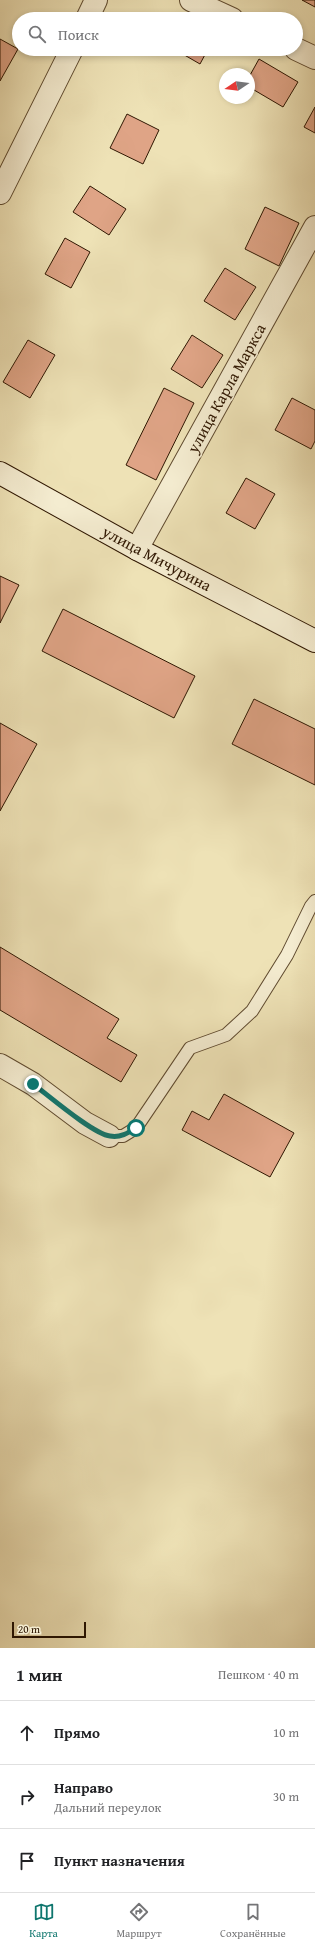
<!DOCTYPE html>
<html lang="ru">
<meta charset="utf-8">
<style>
body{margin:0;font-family:"Gentium Book Plus",serif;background:#f2f2f2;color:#202124}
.compass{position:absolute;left:219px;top:68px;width:36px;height:36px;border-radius:50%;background:#fff;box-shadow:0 2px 6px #0003;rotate:257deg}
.scale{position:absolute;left:12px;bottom:10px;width:74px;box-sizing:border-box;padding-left:4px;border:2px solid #2f1702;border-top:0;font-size:11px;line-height:14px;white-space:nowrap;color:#2f1702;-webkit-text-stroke:3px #f4ecd0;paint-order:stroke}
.stop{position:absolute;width:12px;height:12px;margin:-9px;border:3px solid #0f766e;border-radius:50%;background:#fff}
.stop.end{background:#0f766e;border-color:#fff;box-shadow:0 1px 4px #0008}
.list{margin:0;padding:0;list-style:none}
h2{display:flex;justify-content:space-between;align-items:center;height:52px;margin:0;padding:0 16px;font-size:17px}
h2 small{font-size:13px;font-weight:400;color:#757577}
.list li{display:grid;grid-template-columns:26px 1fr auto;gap:12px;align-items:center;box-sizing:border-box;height:64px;padding:0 16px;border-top:1px solid #e0e0e0}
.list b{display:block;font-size:15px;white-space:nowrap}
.list p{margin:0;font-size:13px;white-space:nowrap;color:#757577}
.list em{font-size:13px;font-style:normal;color:#757577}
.icon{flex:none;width:22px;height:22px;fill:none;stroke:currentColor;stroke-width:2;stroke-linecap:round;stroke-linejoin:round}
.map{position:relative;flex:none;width:315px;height:1648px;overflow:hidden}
.search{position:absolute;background:#fff;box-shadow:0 2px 6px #0003;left:12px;right:12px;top:12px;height:44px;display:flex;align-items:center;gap:10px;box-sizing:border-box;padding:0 14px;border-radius:22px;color:#757577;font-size:15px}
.sheet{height:244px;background:#fff}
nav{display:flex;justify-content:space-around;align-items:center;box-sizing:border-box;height:56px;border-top:1px solid #e0e0e0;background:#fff;font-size:11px;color:#757577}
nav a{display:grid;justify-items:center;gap:2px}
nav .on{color:#0f766e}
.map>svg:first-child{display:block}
</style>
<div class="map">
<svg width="315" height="1648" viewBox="0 0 315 1648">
<rect width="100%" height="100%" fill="#eee2b6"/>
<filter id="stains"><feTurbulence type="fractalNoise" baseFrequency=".005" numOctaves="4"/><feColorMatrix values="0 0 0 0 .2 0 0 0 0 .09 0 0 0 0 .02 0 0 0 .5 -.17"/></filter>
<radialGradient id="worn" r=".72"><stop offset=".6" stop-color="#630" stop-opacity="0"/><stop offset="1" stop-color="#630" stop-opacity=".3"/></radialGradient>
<path fill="#dfa486" stroke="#2f1702" d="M302,0h13v7z
M0,39l18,10 -18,32z
M174,49h34l-8,15z
M259,59l39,23 -15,25 -34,-20v-10z
M315,107v26l-11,-6z
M127,114l32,16 -16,34 -33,-16z
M90,186l36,23 -17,26 -36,-23z
M265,207l34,16 -20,43 -34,-17z
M65,238l25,14 -19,36 -26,-14z
M225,268l31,19 -21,33 -31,-19z
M192,335l31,20 -21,33 -31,-19z
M28,340l27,15 -25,43 -27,-16z
M164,388l30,15 -38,77 -30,-15z
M292,398l23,12v31l-4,8 -36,-19z
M246,478l29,16 -20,35 -29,-16z
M0,576l19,9 -19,38z
M63,609l132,67 -21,42 -132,-67z
M254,699l61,30v56l-83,-41z
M0,723l37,21 -37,67z
M0,947l119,72 -12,19 30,17 -16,27 -121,-72z
M224,1094l70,39 -24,44 -88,-47 10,-19 17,9z"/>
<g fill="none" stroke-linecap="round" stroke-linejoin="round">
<g stroke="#5f4a2f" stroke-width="14">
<path id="lane" d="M109,1136h14l13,-8 54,-80 36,-13 26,-24 35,-56 24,-49 4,-5"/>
</g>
<g stroke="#5f4a2f" stroke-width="24">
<path id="street" d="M191,0l41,19
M87,19l9,-19
M296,49l19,9
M0,193l72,-144
M137,549l178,-322
M0,1065l33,19 52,39 24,13"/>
</g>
<g stroke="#2f1702" stroke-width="24">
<path id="secondary" d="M0,473l137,76 178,92"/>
</g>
<use href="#lane" stroke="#f4ecd0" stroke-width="12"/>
<use href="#street" stroke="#f4ecd0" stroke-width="22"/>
<use href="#secondary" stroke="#f4ecd0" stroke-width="22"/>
</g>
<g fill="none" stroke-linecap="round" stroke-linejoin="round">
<path stroke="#0f766e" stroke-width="5" d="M33,1084c15,11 60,50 77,52 10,2 18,-3 26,-8"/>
</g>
<g text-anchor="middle" stroke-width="3.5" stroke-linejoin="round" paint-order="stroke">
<g font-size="16" fill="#2f1702" stroke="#f4ecd0">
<text transform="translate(226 388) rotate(-61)" y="6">улица Карла Маркса</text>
<text transform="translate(157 558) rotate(28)" y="6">улица Мичурина</text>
</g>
</g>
<rect width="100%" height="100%" filter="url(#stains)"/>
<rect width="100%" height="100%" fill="url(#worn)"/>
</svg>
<svg class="compass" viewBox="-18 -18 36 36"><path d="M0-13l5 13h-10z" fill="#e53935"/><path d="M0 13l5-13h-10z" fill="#757577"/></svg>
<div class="scale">20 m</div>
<div class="stop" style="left:136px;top:1128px"></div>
<div class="stop end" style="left:33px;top:1084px"></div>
<div class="search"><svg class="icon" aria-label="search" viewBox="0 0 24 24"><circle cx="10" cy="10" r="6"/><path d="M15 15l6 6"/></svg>Поиск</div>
</div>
<section class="sheet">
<h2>1 мин<small>Пешком · 40 m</small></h2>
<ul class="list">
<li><svg class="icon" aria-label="ahead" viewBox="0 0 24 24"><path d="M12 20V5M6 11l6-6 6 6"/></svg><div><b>Прямо</b></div><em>10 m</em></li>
<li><svg class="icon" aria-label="right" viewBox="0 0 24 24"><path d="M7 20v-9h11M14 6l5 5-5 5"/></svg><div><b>Направо</b><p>Дальний переулок</p></div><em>30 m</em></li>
<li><svg class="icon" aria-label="arrive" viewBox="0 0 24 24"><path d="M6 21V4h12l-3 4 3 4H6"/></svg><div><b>Пункт назначения</b></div></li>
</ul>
</section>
<nav>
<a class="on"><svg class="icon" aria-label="map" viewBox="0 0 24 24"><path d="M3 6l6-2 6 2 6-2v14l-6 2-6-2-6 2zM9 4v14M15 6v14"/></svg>Карта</a>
<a><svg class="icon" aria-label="directions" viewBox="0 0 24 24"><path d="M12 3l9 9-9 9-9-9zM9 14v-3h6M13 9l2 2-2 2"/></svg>Маршрут</a>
<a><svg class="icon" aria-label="saved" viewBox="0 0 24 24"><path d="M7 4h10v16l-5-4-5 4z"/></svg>Сохранённые</a>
</nav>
